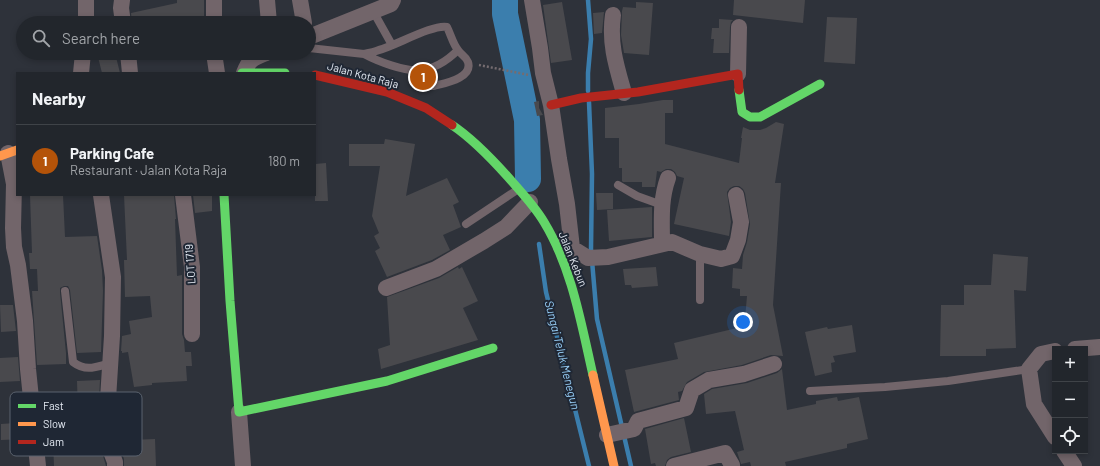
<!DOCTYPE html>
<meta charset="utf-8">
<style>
body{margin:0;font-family:Barlow,sans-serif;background:#2e3238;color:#f1f3f6}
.controls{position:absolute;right:12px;bottom:12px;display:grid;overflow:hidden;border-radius:0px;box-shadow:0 2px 6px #0003}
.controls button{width:36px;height:36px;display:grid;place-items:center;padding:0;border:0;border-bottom:1px solid #3f4348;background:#22262c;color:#f1f3f6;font:20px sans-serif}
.you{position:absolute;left:743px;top:322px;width:14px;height:14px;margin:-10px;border:3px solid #fff;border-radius:50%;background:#1a73e8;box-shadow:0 0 0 6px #1a73e833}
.badge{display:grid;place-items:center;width:26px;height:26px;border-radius:50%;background:#b45309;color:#fff;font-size:13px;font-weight:700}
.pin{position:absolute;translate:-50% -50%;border:2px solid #fff;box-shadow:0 1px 4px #0006}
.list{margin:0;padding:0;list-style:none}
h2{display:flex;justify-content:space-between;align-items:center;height:52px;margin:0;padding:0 16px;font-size:17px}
h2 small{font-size:13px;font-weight:400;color:#a2a5a9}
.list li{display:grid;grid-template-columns:26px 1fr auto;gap:12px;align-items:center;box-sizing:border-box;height:72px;padding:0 16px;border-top:1px solid #3f4348}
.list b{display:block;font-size:15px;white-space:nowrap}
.list p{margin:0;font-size:13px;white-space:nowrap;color:#a2a5a9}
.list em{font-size:13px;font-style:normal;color:#a2a5a9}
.icon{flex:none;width:22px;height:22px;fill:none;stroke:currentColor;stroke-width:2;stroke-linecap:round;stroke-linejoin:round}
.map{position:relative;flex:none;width:1100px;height:466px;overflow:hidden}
.search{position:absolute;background:#22262c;box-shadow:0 2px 6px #0003;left:16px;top:16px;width:300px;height:44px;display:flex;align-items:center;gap:10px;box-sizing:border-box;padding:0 14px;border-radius:22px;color:#a2a5a9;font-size:15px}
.panel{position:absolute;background:#22262c;box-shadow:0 2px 6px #0003;left:16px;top:72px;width:300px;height:124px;border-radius:0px}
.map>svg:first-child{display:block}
</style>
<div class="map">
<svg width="1100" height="466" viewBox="0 0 1100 466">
<rect width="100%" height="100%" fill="#2e323a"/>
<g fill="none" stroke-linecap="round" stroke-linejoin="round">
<path stroke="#3b7ead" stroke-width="4.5" d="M588,0l3,39 -3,34v18
M589,102l3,72 -1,75 6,70 34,147
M539,244l7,48 43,174"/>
<path stroke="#3b7ead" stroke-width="26" d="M505,0v14l22,106 1,59"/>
</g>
<path fill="#49494d" d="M177,0h27v23h-72l-1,-10 46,-10z
M734,0h71l-2,23 -70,-8z
M562,2l10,58 -21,3 -8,-58z
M636,2l17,1 -4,52 -25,-2 -3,-18 1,-24 1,-4 13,1z
M604,12l-2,21 -8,1 -1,-21z
M827,17l30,1 -2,46 -31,-2z
M719,19l14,1 -2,2 -1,5 -1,26h-16l1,-14h-3l1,-11h7z
M97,53h18l5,20h-18z
M663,100h10v13h-8v31l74,19 3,-25h-1l2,-11 7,3h10l6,-2 10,-6 8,2 -9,59h6l-8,122 10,51 -12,-1 -29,10 -38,7 -17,10 -5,9 -4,1 1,8 -45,12 -9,-42 53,-11 -4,-16 63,-15 -2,-7 10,-2 2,-23h-7v-7l-8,-1 1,-20 9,1 1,-14 4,-13 3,-18 -5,-31 -2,-4 -4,-3h-5l-4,2 -3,4 4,30 -2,14 -55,-12 10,-46 -7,-2 -2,-4 -4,-3h-5l-5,3 -4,-1 -2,16h-13v-5h-19l-1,-1v-13h-3v-30h-14v-30l34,-4z
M539,101v7l4,7 -6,1 -3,-14z
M385,139l30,5 -9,52 41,-18 12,24 -6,3 8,22 -18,8 7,15 -18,10 -45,17 -12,-26 5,-3 -6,-12 5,-3 -7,-17 8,-50h-31v-22h35z
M326,163l2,38h-13v-37z
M596,193h17v16l-16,1z
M30,195h33l2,42 32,-1 5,34 1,21 -2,61 -24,1 -7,-63 -2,-4h-4l-4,2v4l6,61v11l-29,1 -5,-74h6l-1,-22h-7l-1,-16h3z
M124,195h50l2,24h-1l2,57 5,-1v59l2,6 1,12h6l1,14h-6l1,15 -35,2v2l-18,2 -6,-35 -6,1v-2h-1l1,-15 9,-2 -2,-13 23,-4 -2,-21 -25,1 -1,-37h3z
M193,195h19v16l-17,2z
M652,207v30l-43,4 -2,-31z
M993,254l35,3 -2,34 -12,-1 2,58 -30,1v7h-46l1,-51h23v-20h27z
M458,267l1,2 3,-2 16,34 -15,7 15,32 -97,29 -3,-20 12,-4 -3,-48 52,-19z
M656,267l2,19 -26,2 -1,-3h-6l-2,-16z
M0,305h13l3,26 -15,1z
M852,325l4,27 -23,4 2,6 -4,1 1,9 -17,4 -10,-44 22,-5 1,2z
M18,357l2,24 -20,1v-24z
M782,369l5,41 29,-6v-3l21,-4 1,4 21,-4 9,42 -21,5v4l-62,14 1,4h-35l-1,-4 -9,2 -4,-12 7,-2 -9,-39 -29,3 -2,-20 8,-5 35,-6 30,-10z
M100,380l-1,19 2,50 5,17h-52l-1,-24h-1v-7h-8l-2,-20 36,-1 -1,-33z
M15,418h8l3,21 -25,1v-16l14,-1z
M684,418l7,34 -20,5 -4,3 -2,6h-9l-1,-3 -4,1 -6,-35z
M155,439l1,27h-32v-7l-4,-11 12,-1 -1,-7z"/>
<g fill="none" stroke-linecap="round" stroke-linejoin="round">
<path stroke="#756c70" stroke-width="2.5" stroke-dasharray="2 2" stroke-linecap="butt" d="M479,65l50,10"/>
<path stroke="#72656a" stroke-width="8" d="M373,11l19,34
M309,48l55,6
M420,71l11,15h3c11,-3 39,-8 34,-24 -2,-6 -7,-7 -10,-12 -5,-6 -7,-15 -11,-23 -14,-3 -52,19 -68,23 -5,2 -10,3 -15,4 13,7 41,18 56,16 14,-1 28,-10 38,-20
M618,185l19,11 25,9
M466,224l51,-34
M65,291l8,71c13,10 23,5 38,1
M700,300v-46
M810,391l75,-4 63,-6 81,-12"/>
<path stroke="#72656a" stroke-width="16" d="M86,0v23
M122,0l-1,8 2,15
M267,0l2,23
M300,0l4,23
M532,0l8,48 3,25 8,32 8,54 8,45 5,44
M613,15c-4,28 3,50 11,78
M214,23v-23
M309,37l82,-33 2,-4
M128,53l2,20
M214,53l3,20
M81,73l2,-20
M244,73c5,-14 10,-15 22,-20
M738,74l1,-47
M8,153l6,31 -1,44 1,19 4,18 7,56 3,48 10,97
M101,195l12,82 -1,59 -4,63 2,50 5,13v4
M183,195l9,72v67
M662,244c0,-23 -2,-44 6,-66
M561,247l11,1 16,10 20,-1 64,-15 28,12 21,5 11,-3 6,-16 3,-18 -5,-27
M386,288l50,-19 48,-28 22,-14 24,-25
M1075,349l25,-2
M1055,351l-14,3 -12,15 5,35 21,33
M239,412l4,54
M607,435l27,-6 4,-8 48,-13 6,-18 17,-10 35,-6 30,-10
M1064,451l10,15
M674,466l51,-13 7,12"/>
<path stroke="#63d668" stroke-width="9" d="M242,73h43
M739,90l3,22 8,5h10l60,-33
M452,125c21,14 39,33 56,52 12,14 26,28 36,45 28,46 37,101 49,153
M224,195l6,106 9,111 148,-31 106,-33"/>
<path stroke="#ff974d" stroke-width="9" d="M0,156l17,-6
M593,375l21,91"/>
<path stroke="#b3261e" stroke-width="9" d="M315,75l72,17 39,16 26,17
M551,105l30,-7 57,-6 100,-18 1,16"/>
</g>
<g text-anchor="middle" stroke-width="4" stroke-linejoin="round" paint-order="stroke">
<g font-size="11" fill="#e5ebf4" stroke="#1f2734">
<text transform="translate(363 75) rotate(15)" y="4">Jalan Kota Raja</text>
<text transform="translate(573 259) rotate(68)" y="4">Jalan Kebun</text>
<text transform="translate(190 264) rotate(-94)" y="4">LOT 1719</text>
</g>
<g font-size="12" font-style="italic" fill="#98cff8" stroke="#1f2734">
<text transform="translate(562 355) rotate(76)" y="4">Sungai Teluk Menegun</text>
</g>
</g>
<rect x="10" y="392" width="132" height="64" rx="6" fill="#1f2734" stroke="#5a626e" stroke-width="1"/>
<rect x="18" y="404" width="18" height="4" fill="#63d668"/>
<rect x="18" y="422" width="18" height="4" fill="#ff974d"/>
<rect x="18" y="440" width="18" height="4" fill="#b3261e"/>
<g font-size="11" fill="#e5ebf4">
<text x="43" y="410">Fast</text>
<text x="43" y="428">Slow</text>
<text x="43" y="446">Jam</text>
</g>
</svg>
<div class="controls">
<button>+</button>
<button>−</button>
<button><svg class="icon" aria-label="locate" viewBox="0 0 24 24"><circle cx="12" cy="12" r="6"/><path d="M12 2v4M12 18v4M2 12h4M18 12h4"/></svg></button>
</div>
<div class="you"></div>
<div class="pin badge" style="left:423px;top:77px">1</div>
<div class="search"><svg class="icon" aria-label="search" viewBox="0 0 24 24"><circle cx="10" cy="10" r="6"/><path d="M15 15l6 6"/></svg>Search here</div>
<section class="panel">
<h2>Nearby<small></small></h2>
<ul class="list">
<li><span class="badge">1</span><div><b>Parking Cafe</b><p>Restaurant · Jalan Kota Raja</p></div><em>180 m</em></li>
</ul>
</section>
</div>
